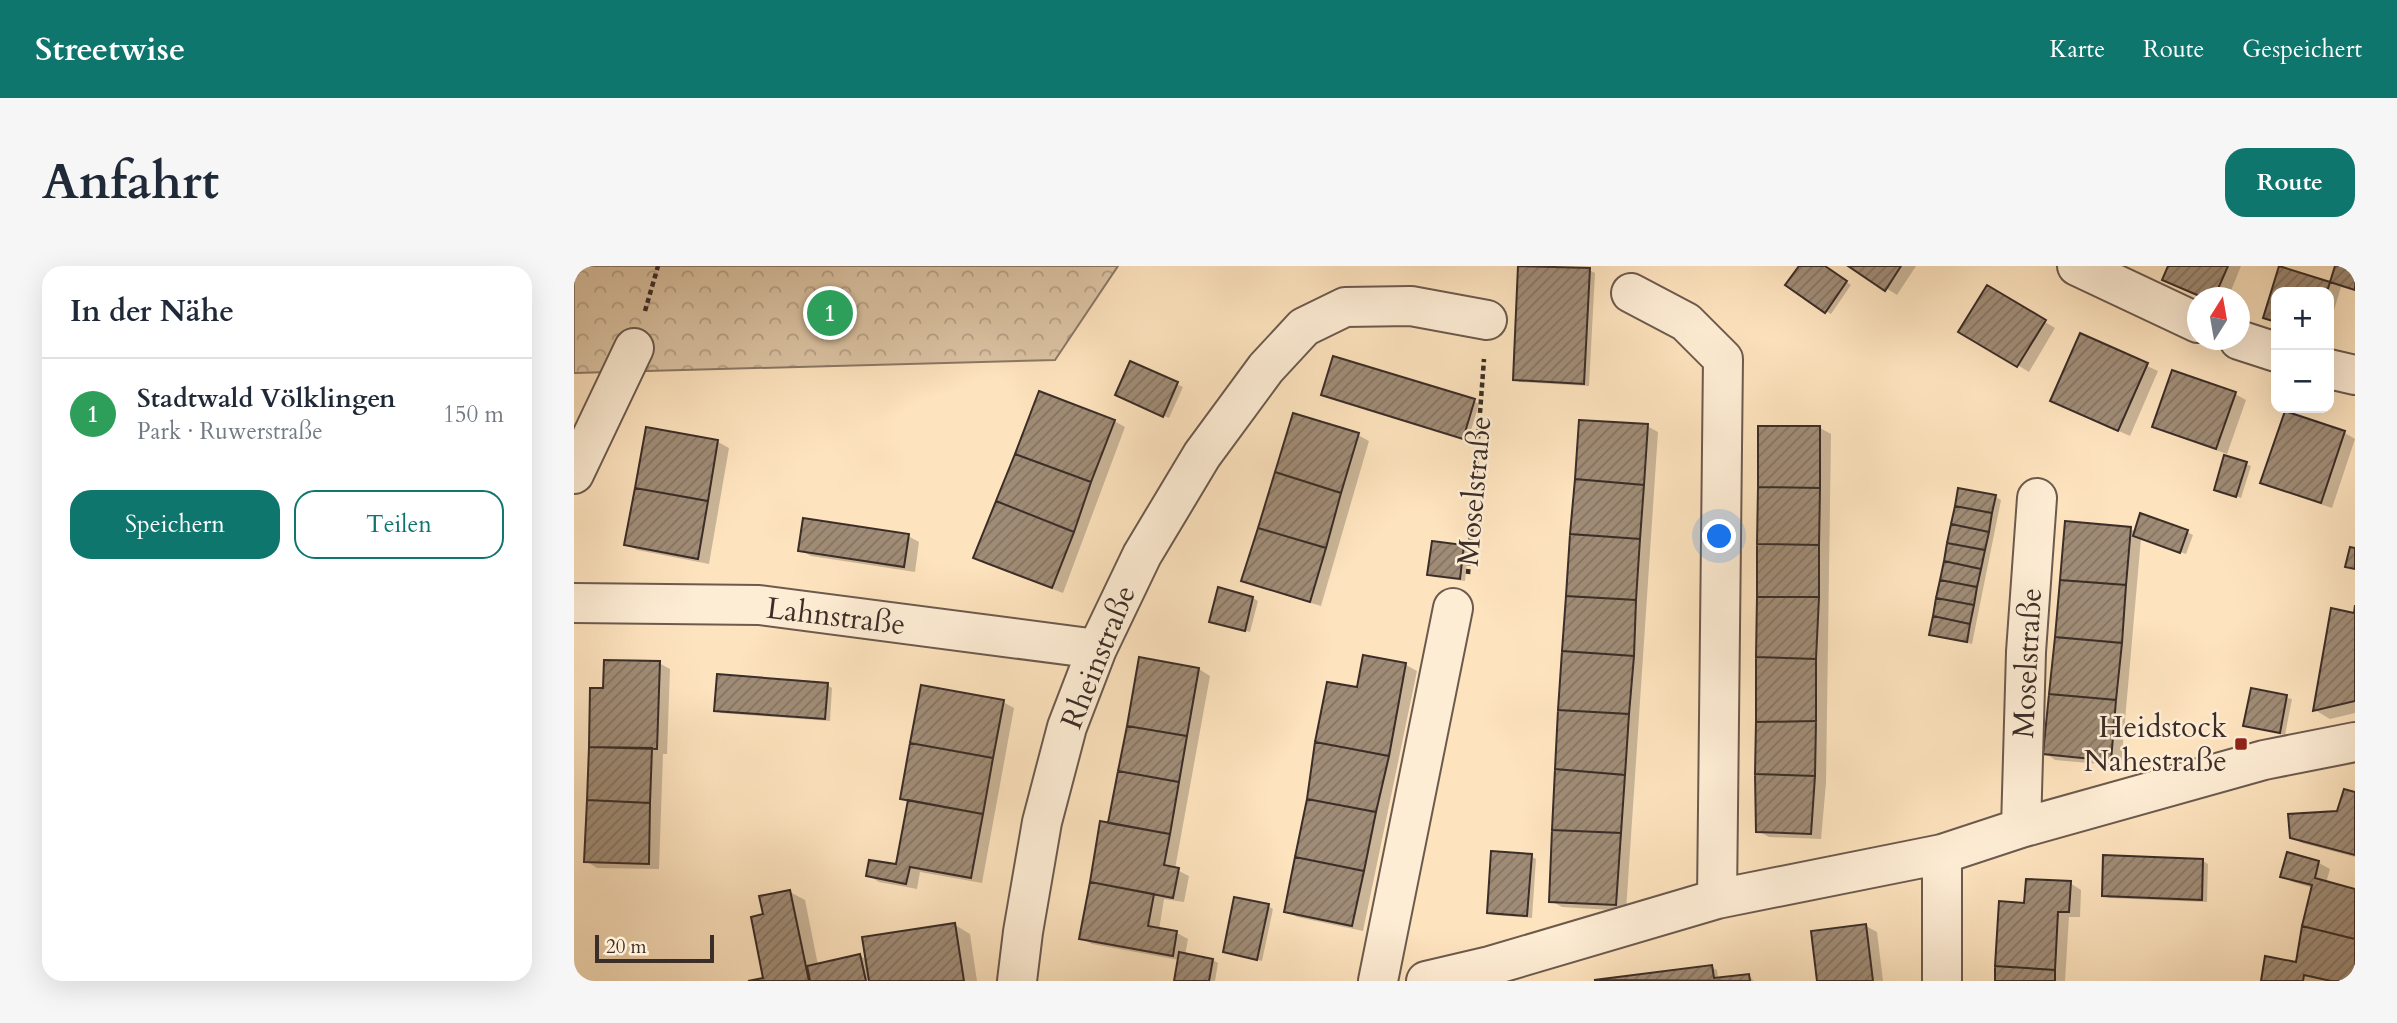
<!DOCTYPE html>
<html lang="de">
<meta charset="utf-8">
<style>
body{margin:0;font-family:Cardo,serif;background:#f6f6f7;color:#1f2937}
.controls{position:absolute;right:21px;top:21px;display:grid;overflow:hidden;border-radius:14px;box-shadow:0 7px 28px #0002}
.controls button{width:63px;height:63px;display:grid;place-items:center;padding:0;border:0;border-bottom:2px solid #e0e1e3;background:#fff;color:#1f2937;font:35px sans-serif}
.compass{position:absolute;left:1613px;top:21px;width:63px;height:63px;border-radius:50%;background:#fff;box-shadow:0 7px 28px #0002;rotate:11deg}
.scale{position:absolute;left:21px;bottom:18px;width:119px;box-sizing:border-box;padding-left:7px;border:4px solid #3b2d28;border-top:0;font-size:19px;line-height:24px;white-space:nowrap;color:#3b2d28;-webkit-text-stroke:5px #feedd5;paint-order:stroke}
.you{position:absolute;left:1146px;top:271px;width:24px;height:24px;margin:-18px;border:5px solid #fff;border-radius:50%;background:#1a73e8;box-shadow:0 0 0 10px #1a73e833}
.badge{display:grid;place-items:center;width:46px;height:46px;border-radius:50%;background:#0f766e;color:#fff;font-size:23px;font-weight:700}
.pin{position:absolute;translate:-50% -50%;border:4px solid #fff;box-shadow:0 2px 7px #0006}
.list{margin:0;padding:0;list-style:none}
h2{display:flex;justify-content:space-between;align-items:center;height:91px;margin:0;padding:0 28px;font-size:30px}
h2 small{font-size:23px;font-weight:400;color:#747a83}
.list li{display:grid;grid-template-columns:46px 1fr auto;gap:21px;align-items:center;box-sizing:border-box;height:112px;padding:0 28px;border-top:2px solid #e0e1e3}
.list b{display:block;font-size:26px;white-space:nowrap}
.list p{margin:0;font-size:23px;white-space:nowrap;color:#747a83}
.list em{font-size:23px;font-style:normal;color:#747a83}
.actions{display:flex;gap:14px;padding:21px 28px}
.actions a{flex:1;padding:16px 0;border:2px solid #0f766e;border-radius:21px;text-align:center;font-size:24px;color:#0f766e}
.actions .main{background:#0f766e;color:#fff}
.map{position:relative;flex:none;width:1781px;height:715px;overflow:hidden;border-radius:21px}
header{display:flex;align-items:center;gap:42px;box-sizing:border-box;height:98px;padding:0 35px;background:#0f766e;color:#fff}
header strong{font-size:33px}
nav{display:flex;gap:38px;margin-inline-start:auto;font-size:24px}
.intro{display:flex;align-items:center;justify-content:space-between;box-sizing:border-box;height:168px;padding:0 42px}
h1{margin:0;font-size:49px}
.button{padding:18px 32px;border-radius:21px;background:#0f766e;color:#fff;font-size:24px;font-weight:700}
main{display:flex;gap:42px;padding:0 42px}
aside{flex:1;background:#fff;border-radius:21px;box-shadow:0 7px 28px #0002}
.map>svg:first-child{display:block}
</style>
<header>
<strong>Streetwise</strong>
<nav><a>Karte</a><a>Route</a><a>Gespeichert</a></nav>
</header>
<div class="intro"><h1>Anfahrt</h1><a class="button">Route</a></div>
<main>
<aside>
<h2>In der Nähe<small></small></h2>
<ul class="list">
<li><span class="badge" style="background:#2e9e5b">1</span><div><b>Stadtwald Völklingen</b><p>Park · Ruwerstraße</p></div><em>150 m</em></li>
</ul>
<div class="actions"><a class="main">Speichern</a><a>Teilen</a></div>
</aside>
<div class="map">
<svg width="1781" height="715" viewBox="0 0 1781 715">
<defs>
<pattern id="forest-crowns" width="20" height="18" patternUnits="userSpaceOnUse" patternTransform="scale(1.75)"><rect width="20" height="18" fill="#dcc4a4"/><path d="M2 6a3 3 0 1 1 6 0M12 15a3 3 0 1 1 6 0" fill="none" stroke="#b4a086"/></pattern>
<pattern id="building-hatch" width="6" height="6" patternUnits="userSpaceOnUse" patternTransform="scale(1.75)"><rect width="6" height="6" fill="#a08c76"/><path d="M-1 1l2-2M0 6l6-6M5 7l2-2" fill="none" stroke="#847361"/></pattern>
</defs>
<rect width="100%" height="100%" fill="#fde3be"/>
<filter id="stains"><feTurbulence type="fractalNoise" baseFrequency=".00286" numOctaves="4"/><feColorMatrix values="0 0 0 0 .2 0 0 0 0 .09 0 0 0 0 .02 0 0 0 .5 -.17"/></filter>
<radialGradient id="worn" r=".72"><stop offset=".6" stop-color="#630" stop-opacity="0"/><stop offset="1" stop-color="#630" stop-opacity=".3"/></radialGradient>
<path fill="url(#forest-crowns)" stroke="#8c7866" stroke-width="2" d="M0,0h544l-63,94 -481,13z"/>
<path fill="#0003" d="M1227,0h22l28,19 -20,29 -5,-3z
M1277,0h65l-19,29z
M1596,0h71l-13,32h-24z
M1763,0h18v25l-14,-4 -12,40v-35h-53v32l-11,-7 15,-49 51,16z
M1015,4l6,3 -6,113 -69,-4 -6,-2z
M1413,21l68,41 -26,44 -68,-41z
M1507,70l77,35 -28,65 -67,-30z
M557,98l52,23 -14,31 -46,-20z
M749,128l151,7 5,3 -11,36z
M1661,128l11,6 -20,57 25,9 -10,32 -25,-9 11,-35 -62,-22 -11,-6z
M1712,147l59,20 10,6 -23,69 -59,-20 -11,-6z
M721,149l63,20 11,6 -48,165 -67,-20 -11,-6z
M540,155l11,6 -62,166 -77,-29 -11,-6z
M1073,160l11,6 -32,479 -64,-4 -11,-6z
M1246,162l11,6 -5,349 -5,56 -52,-2 -11,-6z
M73,163l71,13 11,6 -20,116 -72,-14 -11,-6z
M1386,224l36,7 5,3 -29,144 -41,-10z
M1556,263l6,3h51l6,3 -7,19 -45,-16 -20,228 -66,-6 -10,-7z
M334,270l11,6 -4,30 -104,-16 -11,-6z
M889,281l5,3 -3,31 -31,-4 -5,-3z
M679,332l5,3 -8,31 -39,-11z
M1758,344l23,5v98l-25,6 -15,-9z
M790,391l42,8 11,6 -54,260 -66,-14 -11,-6 72,-222z
M566,393l59,10 11,7 -35,193 14,7 -5,26 -20,-3 -5,31 18,3 11,6 -3,16 28,5 5,3 -3,18h-39l3,-21 -87,-16 -11,-6 29,-113z
M85,397l11,6 -3,85h-4l-4,115 -62,-1 -11,-7 19,-171z
M253,419l5,3 -2,33 -109,-8 -5,-3z
M1678,424l40,9 -7,36 -40,-10z
M429,436l11,6 -32,175 -62,-11 -3,17 -38,-7 -11,-7 29,-9 12,-64 -7,-4z
M1771,525l10,3v63l-53,-14 -11,-6 48,-24z
M1714,588l31,9 11,6 -4,14 29,8v90h-92l35,-17 15,-76 -20,-6 -11,-6z
M957,590l5,3 -4,59 -38,-3 -5,-3z
M1629,595l5,3 -1,38 -98,-4 -6,-3z
M1496,617l11,7 -1,27h-11l-4,64h-67l28,-76z
M216,626l15,8 13,65 42,-9 8,4 87,-35 15,9 7,47h-220l8,-2v-64z
M694,640l5,3 -11,52 -37,-10z
M1292,660l11,6 6,49h-65z
M1137,701l6,3 1,9 31,-3 5,5h-155z"/>
<path fill="url(#building-hatch)" stroke="#3b2d28" stroke-width="2" d="M944,0l72,2 -6,116 -71,-4z
M1225,0h26l22,15 -22,32 -40,-28z
M1274,0h53l-16,25z
M1594,0h60l-14,32h-10l-42,-18z
M1705,0l51,16 -3,10h-51v30l-13,-4z
M1761,0h20v24l-25,-8z
M1413,19l59,35 -29,47 -59,-35z
M1506,67l68,30 -30,68 -68,-30z
M759,90l142,43 -12,40 -142,-44z
M556,95l48,21 -15,35 -48,-22z
M1598,104l64,22 -20,57 -64,-22z
M465,125l76,29 -24,62 -76,-28z
M1711,145l60,20 -24,72 -61,-20z
M719,147l66,20 -18,60 -66,-21z
M1005,154l69,4 -4,61 -69,-6z
M1184,160h62v62l-62,-1z
M72,161l72,13 -10,61 -73,-13z
M441,188l76,28 -17,50 -78,-31z
M1650,189l23,7 -11,35 -22,-7z
M701,206l66,21 -15,55 -68,-20z
M1001,213l69,6 -4,54 -70,-5z
M1184,221l62,1 -1,57 -62,-1z
M61,222l73,13 -10,58 -74,-14z
M1384,222l38,7 -4,18 -37,-7z
M422,235l78,31 -22,56 -79,-30z
M1381,240l37,7 -3,19 -38,-8z
M1566,247l48,17 -8,23 -47,-17z
M229,252l106,16 -5,33 -106,-16z
M1491,255l66,6 -5,58 -66,-5z
M1377,258l38,8 -4,18 -38,-7z
M684,262l68,20 -16,54 -69,-21z
M996,268l70,5 -4,61 -70,-4z
M858,275l32,4 -4,34 -33,-4z
M1373,277l38,7 -4,19 -37,-8z
M1183,278l62,1v52h-62z
M1776,281l5,1v21l-10,-2z
M1370,295l37,8 -4,18 -37,-7z
M1366,314l37,7 -3,18 -38,-7z
M1486,314l66,5 -4,58 -67,-6z
M644,321l35,10 -8,34 -36,-9z
M992,330l70,4 -2,56 -72,-5z
M1183,331h62l-3,62 -60,-2z
M1362,332l38,7 -4,19 -37,-8z
M1781,339v96l-42,10 18,-103 23,5z
M1359,350l37,8 -3,18 -38,-7z
M1481,371l67,6 -6,57 -67,-6z
M988,385l72,5 -5,58 -71,-4z
M789,389l43,8 -17,93 -74,-14 12,-60 30,5z
M565,391l60,11 -12,68 -60,-10z
M1182,391l60,2v62l-60,1z
M30,394l56,1 -3,88 -68,-2 1,-59h13z
M143,408l111,9 -3,36 -111,-8z
M347,419l83,15 -11,58 -83,-15z
M1677,422l36,7 -7,38 -37,-7z
M1475,428l67,6 -5,61 -68,-7z
M984,444l71,4 -4,61 -70,-6z
M1242,455l-1,55 -60,-2 1,-52z
M553,460l60,10 -8,46 -61,-11z
M741,476l74,14 -13,56 -69,-13z
M336,477l83,15 -10,56 -83,-15z
M15,481l63,1 -2,55 -63,-3z
M981,503l70,6 -4,58 -69,-3z
M544,505l61,11 -9,52 -62,-11z
M1181,508l60,2 -4,58 -55,-2z
M1770,523l11,3v63l-65,-17 -2,-24 49,-3z
M733,533l69,13 -12,59 -69,-14z
M13,534l63,3 -1,61 -65,-2z
M334,534l75,14 -12,64 -61,-11 -4,17 -40,-8 3,-16 27,4z
M526,555l70,13 -6,31 15,3 -6,30 -83,-16z
M978,564l69,3 -5,72 -67,-3z
M917,585l41,3 -5,62 -40,-3z
M1713,586l32,9 -4,17 40,11v50l-53,-13 10,-41 -32,-8z
M1529,589l100,4 -1,41 -100,-4z
M721,591l69,14 -12,55 -68,-14z
M1452,613l45,2 -2,31h-11l-3,58 -60,-4 4,-65 25,2z
M516,616l64,12 -6,32 29,5 -4,25 -94,-17z
M216,624l19,91h-61l15,-3 -12,-61 12,-3 -4,-18z
M660,631l35,7 -12,56 -34,-8z
M381,657l9,58h-95l-7,-44z
M1292,658l7,57h-56l-6,-50z
M1728,660l53,13v42h-24l-27,-6 -1,6h-42l4,-25 31,6z
M605,686l34,7 -4,22h-35z
M286,688l6,27h-56l-3,-15z
M1138,699l2,13 35,-4 1,7 -156,-1z
M1421,700l60,4v11h-60z"/>
<g fill="none" stroke-linecap="round" stroke-linejoin="round">
<g stroke="#6c5a4e" stroke-width="42">
<path id="minor" d="M1503,0l121,57
M1057,27l55,29 37,37 -6,540
M1665,74l37,12
M1755,103l26,6
M0,208l60,-126
M0,337l185,2 338,44
M1447,562l5,-176 11,-154
M443,715l6,-49 19,-110 25,-95 30,-78 45,-94 60,-100 64,-87 38,-41 41,-20 66,-1 76,14
M804,715l75,-373
M852,715l64,-15 227,-67 225,-45 79,-26 243,-68 91,-18
M1368,715v-127"/>
</g>
<path stroke="#3b2d28" stroke-width="4.5" stroke-dasharray="5 3.5" stroke-linecap="butt" d="M71,45l13,-45
M894,308l16,-215"/>
<use href="#minor" stroke="#feedd5" stroke-width="38"/>
</g>
<rect fill="#8f2418" stroke="#feedd5" stroke-width="2.5" x="1660" y="471" width="14" height="14" rx="3.5"/>
<g text-anchor="middle" stroke-width="5" stroke-linejoin="round" paint-order="stroke">
<g font-size="30" fill="#3b2d28" stroke="#feedd5">
<text transform="translate(900 225) rotate(-85)" y="10">Moselstraße</text>
<text transform="translate(262 350) rotate(7)" y="10">Lahnstraße</text>
<text transform="translate(524 391) rotate(-68)" y="10">Rheinstraße</text>
<text transform="translate(1453 397) rotate(-87)" y="10">Moselstraße</text>
</g>
<g font-size="30" fill="#3b2d28" stroke="#feedd5" text-anchor="end">
<text x="1653" y="471">Heidstock<tspan x="1653" dy="34">Nahestraße</tspan></text>
</g>
</g>
<rect width="100%" height="100%" filter="url(#stains)"/>
<rect width="100%" height="100%" fill="url(#worn)"/>
</svg>
<div class="controls">
<button>+</button>
<button>−</button>
</div>
<svg class="compass" viewBox="-18 -18 36 36"><path d="M0-13l5 13h-10z" fill="#e53935"/><path d="M0 13l5-13h-10z" fill="#747a83"/></svg>
<div class="scale">20 m</div>
<div class="you"></div>
<div class="pin badge" style="left:256px;top:47px;background:#2e9e5b">1</div>
</div>
</main>
